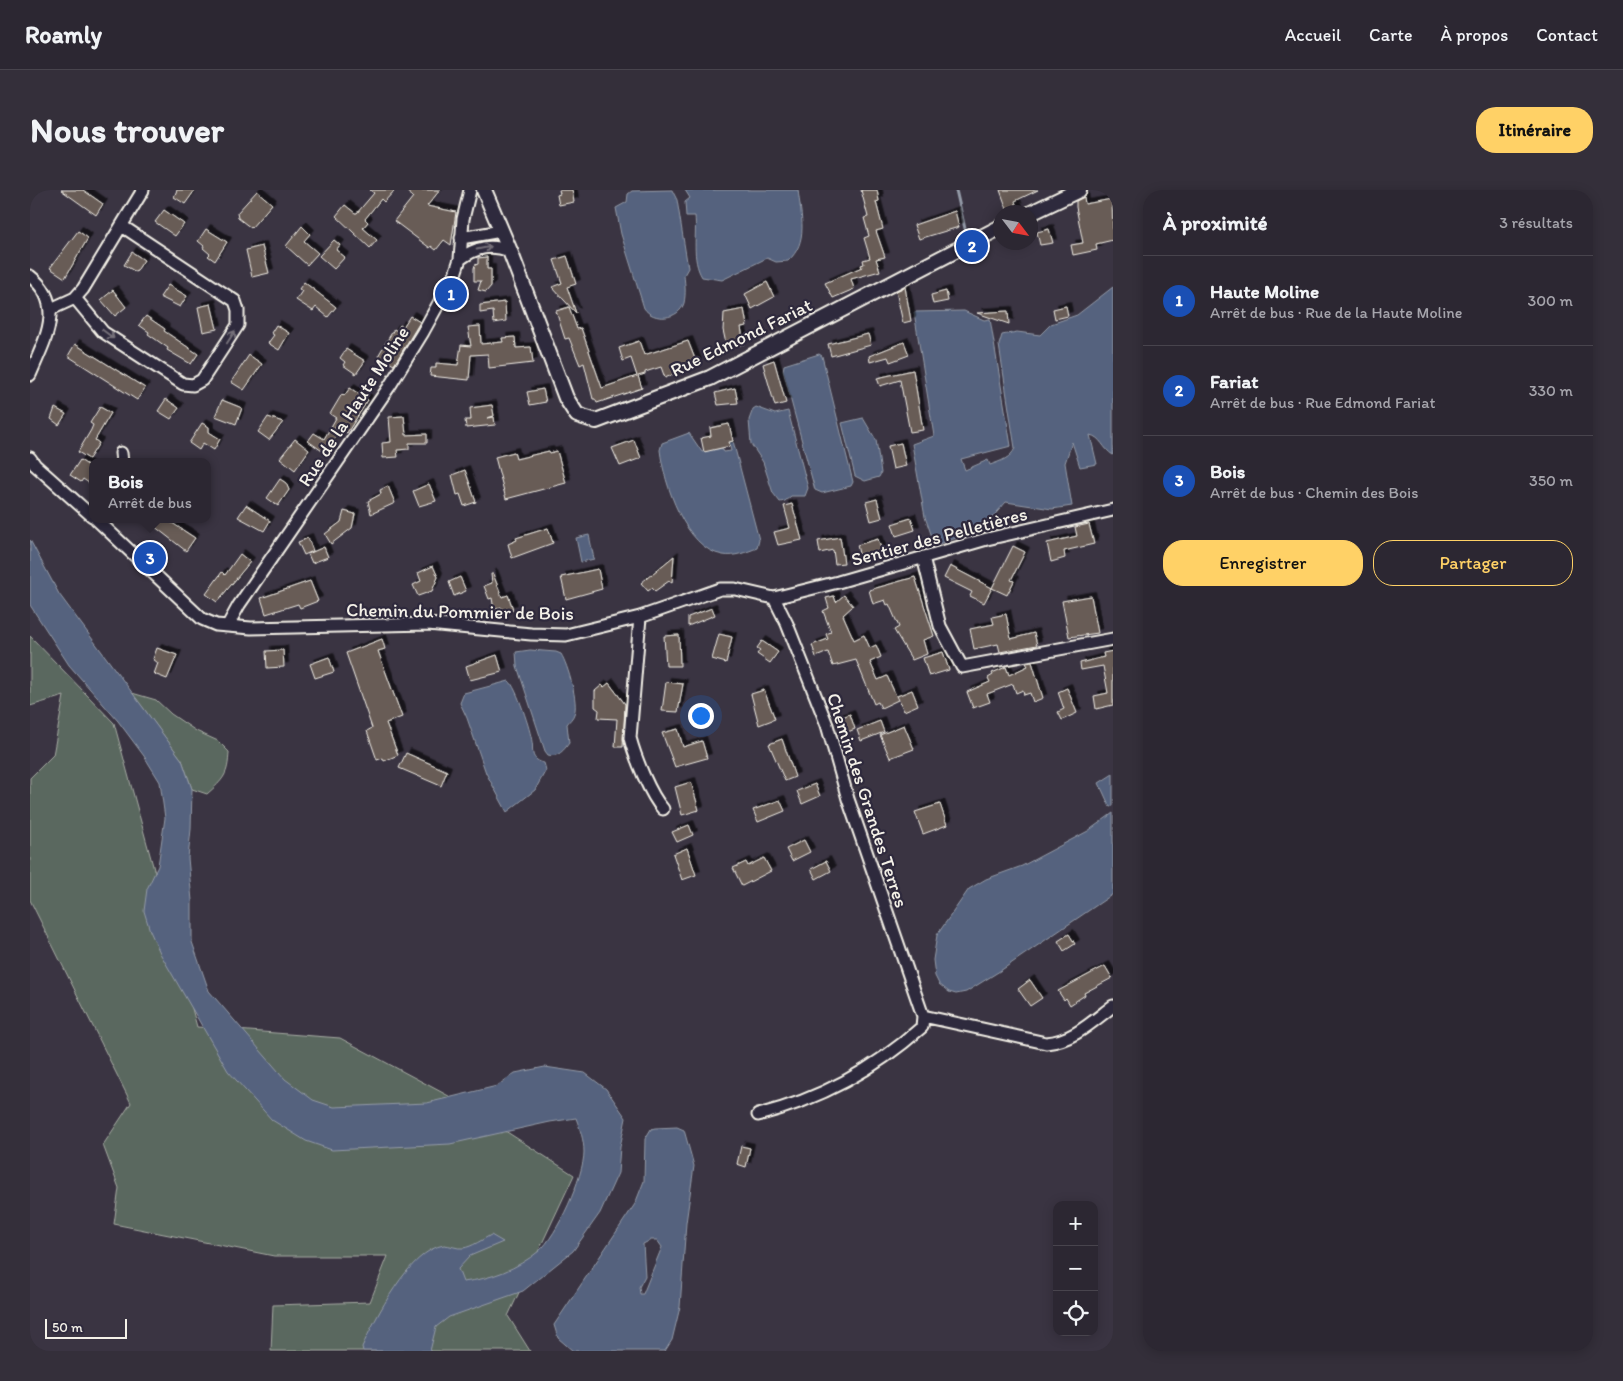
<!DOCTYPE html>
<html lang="fr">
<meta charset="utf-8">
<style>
body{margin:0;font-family:Itim,sans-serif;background:#342f3a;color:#f1f3f6}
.controls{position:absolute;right:15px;bottom:15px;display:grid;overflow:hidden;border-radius:10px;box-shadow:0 2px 12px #0003}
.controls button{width:45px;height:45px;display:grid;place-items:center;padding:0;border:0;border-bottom:1px solid #48444d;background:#2c2732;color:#f1f3f6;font:25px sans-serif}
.compass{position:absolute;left:963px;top:15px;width:45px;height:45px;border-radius:50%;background:#2c2732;box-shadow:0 2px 12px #0003;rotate:122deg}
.scale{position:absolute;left:15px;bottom:12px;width:82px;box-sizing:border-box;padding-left:5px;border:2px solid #f4f1e8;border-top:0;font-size:14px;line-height:18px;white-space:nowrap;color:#f4f1e8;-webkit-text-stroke:4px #2f2a3d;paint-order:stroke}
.you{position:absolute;left:670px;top:525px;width:18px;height:18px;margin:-12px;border:4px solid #fff;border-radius:50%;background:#1a73e8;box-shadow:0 0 0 8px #1a73e833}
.badge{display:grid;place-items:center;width:32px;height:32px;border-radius:50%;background:#ffd166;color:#fff;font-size:16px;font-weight:700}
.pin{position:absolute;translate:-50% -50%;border:2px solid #fff;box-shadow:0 1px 5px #0006}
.popup{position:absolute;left:59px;top:268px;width:122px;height:65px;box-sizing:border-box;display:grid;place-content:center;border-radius:10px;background:#2c2732;filter:drop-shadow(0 1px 4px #0005);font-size:16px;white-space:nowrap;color:#a6a5ac}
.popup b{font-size:19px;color:#f1f3f6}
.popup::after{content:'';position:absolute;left:50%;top:100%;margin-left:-10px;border:10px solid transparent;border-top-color:#2c2732}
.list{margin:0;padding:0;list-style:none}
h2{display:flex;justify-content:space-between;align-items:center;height:65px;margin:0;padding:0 20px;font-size:21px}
h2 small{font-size:16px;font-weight:400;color:#a6a5ac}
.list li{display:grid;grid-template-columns:32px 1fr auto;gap:15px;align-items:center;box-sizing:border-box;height:90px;padding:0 20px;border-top:1px solid #48444d}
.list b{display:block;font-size:19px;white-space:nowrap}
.list p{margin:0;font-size:16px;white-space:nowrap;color:#a6a5ac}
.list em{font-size:16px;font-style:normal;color:#a6a5ac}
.actions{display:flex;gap:10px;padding:15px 20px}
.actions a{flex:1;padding:11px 0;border:1px solid #ffd166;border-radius:20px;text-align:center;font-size:18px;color:#ffd166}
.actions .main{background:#ffd166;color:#111}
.icon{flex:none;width:28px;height:28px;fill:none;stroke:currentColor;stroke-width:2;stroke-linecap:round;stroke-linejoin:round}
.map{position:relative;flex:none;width:1083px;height:1161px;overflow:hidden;border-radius:20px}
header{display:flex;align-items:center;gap:30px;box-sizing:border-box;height:70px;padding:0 25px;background:#2c2732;border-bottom:1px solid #48444d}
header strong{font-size:24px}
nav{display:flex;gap:28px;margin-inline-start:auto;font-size:18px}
.intro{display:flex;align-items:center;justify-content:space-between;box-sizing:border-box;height:120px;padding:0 30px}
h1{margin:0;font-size:35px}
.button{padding:12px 22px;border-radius:20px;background:#ffd166;color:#111;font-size:18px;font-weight:700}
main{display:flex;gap:30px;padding:0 30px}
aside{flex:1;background:#2c2732;border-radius:20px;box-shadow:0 2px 12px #0003}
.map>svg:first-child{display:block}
</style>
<header>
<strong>Roamly</strong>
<nav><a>Accueil</a><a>Carte</a><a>À propos</a><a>Contact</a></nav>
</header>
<div class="intro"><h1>Nous trouver</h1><a class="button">Itinéraire</a></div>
<main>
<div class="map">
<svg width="1083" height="1161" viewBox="0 0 1083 1161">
<defs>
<filter id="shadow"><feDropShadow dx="4.5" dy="-4.5" stdDeviation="0" flood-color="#0009"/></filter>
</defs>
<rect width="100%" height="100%" fill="#3a3442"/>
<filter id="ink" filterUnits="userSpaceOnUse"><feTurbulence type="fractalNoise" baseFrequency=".02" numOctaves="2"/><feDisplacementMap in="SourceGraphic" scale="10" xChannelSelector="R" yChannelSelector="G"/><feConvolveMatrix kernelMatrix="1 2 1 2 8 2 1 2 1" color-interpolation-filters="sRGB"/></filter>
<g filter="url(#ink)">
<path fill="#5a685f" stroke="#a7aca4" d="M0,446l84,87 83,304 143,11 120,64 114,73 -66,141 22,35h-259l2,-46 97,-3 18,-46h-114l-160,-32 5,-36 -16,-43 28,-42 -101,-203v-122l23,-23 11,-59 -34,10z
M102,503l24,7 15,14 25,17 22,10 11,11c-1,23 -5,27 -22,42l-15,-5 -10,-29z"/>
<path fill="#54627e" stroke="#949ba8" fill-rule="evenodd" d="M642,0l5,10 11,68 -4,7c1,10 2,18 0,28 -5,17 -31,19 -40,5l-23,-74 -5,-26 11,-6 1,-8 4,-3z
M655,0h113c3,26 11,52 -10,71l-12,1 -9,-4 -45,22 -20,-3c-11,-18 -5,-42 -7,-61h-9l-1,-14 5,-4z
M1083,97v168c-10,-6 -12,-18 -23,-20l7,29 -17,3 -8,-25 -7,21 7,43 -20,3 -46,-7 -25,28 -46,15 -10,-28 -13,-73 22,-8 -20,-124 50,-1 20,9 6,-1 21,127 -50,13 4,11 23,-10 2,5c11,-4 21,-7 25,-17l-16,-103 3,-10 15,-3 23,3 11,-11 26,-9z
M789,164l3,2 31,126 -2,4 -29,7 -7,-3 -32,-119 1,-6z
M726,217l19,7 13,-3 20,77 -3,8h-14l-6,5 -5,1 -7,-9 -10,-31 -12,-18 -2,-24 4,-11z
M833,228l13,22 5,33 -2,4 -14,4 -10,-5 -13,-53z
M659,243l13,19 20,-4 2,4 7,-1 -2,-9 4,-1 26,99 -2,8c-10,4 -23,9 -34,7 -38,-6 -59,-72 -63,-105l2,-7z
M559,345l5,24 -13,3 -5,-24z
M0,350l29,54 123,166 10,29 -1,40 -3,29 4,43v41l17,49 76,88 28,21 21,7 93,-4 70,-17 18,-13 30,-6 40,6 21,16 20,29 -6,29 -2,26 -18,40 -27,38 -50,40 -74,26 -13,10 -6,24h-67l-1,-4c13,-28 47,-97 82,-102 6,0 13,4 19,3 9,-1 20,-9 28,-13l12,7 -33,14 -12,13 5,13c28,-3 54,-13 76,-31 18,-15 45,-75 45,-99 0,-12 -4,-23 -8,-34l-26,4 -100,22 -118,6 -26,-9 -34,-21 -44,-49 -67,-116 -11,-24 -6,-20 3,-22 11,-23 7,-48 -5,-36 -16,-26 -26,-35 -49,-56 -39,-60z
M500,460l26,2 5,2c7,11 18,50 13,60 -1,4 -5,7 -7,10l2,19c-5,7 -11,15 -21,12l-3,-4 -28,-85 -1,-14z
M479,491c7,5 22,50 23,61 1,4 0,8 1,12 1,5 6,8 11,9l2,7 -11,20 -28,22 -21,-39 -19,-55 -7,-15 4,-10z
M1083,584v32l-3,1 -11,-24z
M1083,623v81l-110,75 -37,23 -10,2 -7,-2 -10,-8 -4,-8 -2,-16 4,-25 32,-46 17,-10 36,-13 66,-35z
M647,937l7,3 10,36 -8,57 -6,84 -8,33 -7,11h-92l-15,-13 -4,-13 81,-121 9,-23 1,-42 6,-10 4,-1zM621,1050h6l5,7 -19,47h-3l-1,-7 6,-11 -2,-32z"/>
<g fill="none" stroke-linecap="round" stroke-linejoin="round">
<path stroke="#949ba8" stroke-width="3" d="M926,0l10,43"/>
</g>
<path fill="#685b57" stroke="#f4f1e8" filter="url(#shadow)" d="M31,0h22l20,14 -7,11z
M147,0h18l-10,14 -11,-7z
M340,0h25l-11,12 -3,-3 -16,20 3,3 -5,6 14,12 -7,8 -34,-32 9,-11 10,8h2l17,-20z
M375,0h35l-13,16 29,6 -5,33 -7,-5 -8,10 -5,-4 -1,2 -36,-27 19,-24z
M529,0h13l2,12 -15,3 -2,-10 3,-1z
M831,0h16l2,11 -3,1 7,27 -7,2 9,26 -9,2 4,12 -29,8 3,10 -21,9 -8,-15 37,-16 -1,-2 3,-1 -1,-4 7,-2 -6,-20 5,-2 -5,-18 4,-1z
M970,0h38l-23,11 3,9 -6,2h-4z
M227,1l15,13 -21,24 -13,-10 -1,-5z
M1054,7l1,7 27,-5 1,41 -17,4 1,6 -24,5 -2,-10 12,-2 -7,-36v-6z
M134,20l20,14 -9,12 -20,-14z
M925,21l4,16 -40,12 -5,-14z
M272,36l8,8 -6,7 14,12 -11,12 -21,-19z
M176,39l21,13 -12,19 -7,-5 2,-2 -7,-6 1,-2 -6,-5z
M1019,39l4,14 -13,2 -3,-13z
M48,41l10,7 -23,40 -15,-10z
M304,50l6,5 -4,5 9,7 -11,12 -15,-13z
M232,56l7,27 -17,4 -6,-27z
M102,62l12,8 -8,12 -12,-7z
M537,66l9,28 -9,3 9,26 -24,-26 10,-4 -8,-23z
M457,67v12h4v17l-5,6 -8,-2 3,-9h-7v-13l1,-3 3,-1v-6z
M274,92l32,25 -8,10 -12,-10 -3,4 -17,-11 6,-9 -3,-2z
M737,92l7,15 -22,12 -7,-15z
M138,95l19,11 -7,11 -20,-10z
M875,97l6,34 -8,2 -7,-32z
M83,100l13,17 -11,9 -14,-16z
M916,101l2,10 -15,3 -2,-9z
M475,112l1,19 -12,2 -1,-12 -13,2v-8z
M181,114l6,25 -14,3 -5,-25z
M1036,116l2,10 -13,3 -2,-10z
M539,117l8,22 4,-1 21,60 35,-12 -6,-18 -8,3 -4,-13 20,-7 5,14 44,-14 9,23 -32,14 -4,-11 -16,5v2l-7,2 4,12 -45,15 -2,-4h-2l-9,-36 -4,2 -11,-27 -4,1 -9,-28z
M714,119l3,17 -6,1 3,17 -17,4 -4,-18 1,-17z
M978,121l1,13 -32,-11z
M116,126l19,13 -1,2 34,23 -7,10 -24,-14 1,-2 -20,-14 1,-2 -10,-7z
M380,126l10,6 -26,43 -16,-9 16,-27 3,2 3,-6 3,2z
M246,135l13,8 -10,17 -11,-7 6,-8 -3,-2z
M450,136l1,18 22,-2 -1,-4 13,-1 1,11 15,-1 2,16 -44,5 -1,-14 -17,1 -2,25 -39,-4 1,-8h5v-5l22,2 3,-20 10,1 -3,-19z
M838,144l3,11 -40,11 -3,-12z
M874,152l5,13 -19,7 -2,-5 -18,5 -1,-6z
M45,154l70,44 -8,12 -69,-44z
M316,159l19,12 -9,13 -13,-9 2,-3 -5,-4z
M219,165l13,9 -18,26 -13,-8z
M744,170l12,43 -11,3 -12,-42z
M883,180l10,60 -13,2 -10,-52 -20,6 -3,-8z
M320,198l18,12 -21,33 -12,-7 3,8 -13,19 -17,-12 6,-8 10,6 12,-21 -6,-4 12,-20 2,2z
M705,198l3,15 -20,2 -3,-12z
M513,199l3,13 -16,3 -3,-13z
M136,209l13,9 -8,11 -13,-8z
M192,210l20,8 -6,16 -21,-8z
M462,215l2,11 -7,2 7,-1 1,8 -29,3 -1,-8h6l-1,-12z
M70,217l11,6 -16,27 4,3 -10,16 -11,-7 13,-22 2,-5 -3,-2z
M25,218l11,6 -7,11 -8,-6z
M374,226l2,19 21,-1v9h-18v6l-12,1 1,7 -15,1 -1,-15 9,-1 -2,-25z
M238,227l15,5 -14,18 -11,-8z
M172,233l7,4v5l11,7 -6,11 -11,-7 -4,7 -10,-7z
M699,234l4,17 -4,1 1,4 -26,6 -3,-14 10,-2 -1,-8z
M265,249l14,11 -14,20 -15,-12z
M604,250l7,18 -21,8 -8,-18z
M871,253l5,23 -13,3 -5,-23z
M519,261l1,2 7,-2 9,32 -60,16 -11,-42 19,-5 2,7z
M50,270l12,8v17l-9,-6 -2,3 -11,-7z
M435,280l11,32 -12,4 -4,-12 -3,1 -5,-20z
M250,289l6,4 3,7 -11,16 -11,-8z
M399,294l7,17 -17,5 -6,-15z
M358,296l7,17 -24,11 -3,-13 13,-7 -1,-4z
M847,309l5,19 -11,3 -5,-19z
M762,314l10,36 -24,5 -4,-13 16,-4 -6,-22z
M216,315l24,16 -6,10 -26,-14z
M314,321l11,3 -3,14 -21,16 -6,-10 16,-12z
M881,328l4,12 -19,6 -4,-12z
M115,329h21l29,19 -9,13z
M1059,334l5,20 -30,7 1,7 -14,4 -4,-19 30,-7 -2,-9z
M518,338l5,15 -41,15 -4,-14 9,-4 -1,-2z
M810,347l4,26 -9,1 -2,-14 -13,3 -2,-12z
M278,348l5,13 -9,4 -6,-13z
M848,349l4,13 -22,6 -3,-13z
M983,356l12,6 -14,28 3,1 -7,14 -15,-7z
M294,357l4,10 -16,6 -4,-9z
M210,364l10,8 -33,40 -11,-8 16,-22 3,3z
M644,366l-2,27 -3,-2 -14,10 -3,-3 -4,3 -7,-8z
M403,376l5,11 -6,14 -14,5 -5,-11 8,-4 -3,-8z
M920,376l42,22 -8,15 -14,-7 2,-4 -28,-14z
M568,379l4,20 -36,10 -5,-22z
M461,384h2l9,23 6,-2 5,14 -10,3 -2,-5 -7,3 -2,-12 -3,1 -5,-13 8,-3z
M430,387l6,14 -12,5 -5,-14z
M885,387l19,59 -11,4 4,14 -15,6 -18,-30 5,-3 -10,-23 -2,1 -2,-5 -12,4 -4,-14z
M280,391l8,20 -18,7 -2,-4 -32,10 -5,-16z
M814,405l9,11 -10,9 11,25 10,-5 6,13 6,-3 5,12 -11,5 8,18 9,-4 11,24 -17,8 -3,-6 -4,2 -18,-44 -23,6 -5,-14 -12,5 -4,-12 16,-6 -2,-5 5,-2 -8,-21 6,-3 -3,-10 8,-2 2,6z
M1061,406l7,37 -29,4 -7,-36z
M682,418l3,7 -27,11v-9z
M976,424l5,25 23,-6 3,12 -37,7 -2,-8 -24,5 -4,-20 24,-5 -2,-7z
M689,444l13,3 -6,26 -14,-4z
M649,445l1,31h-14l-2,-30z
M352,449l3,10 -7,2 24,66 -16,6 12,32 -14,6 -1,-3 -6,2 -10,-29 5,-3 -26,-75z
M732,451l16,11 -8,11 -13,-9 3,-4 -3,-2z
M127,458l20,7 -10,24 -13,-5 4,-11 -5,-4z
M253,460l1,17 -17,1 -1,-17z
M1083,461v54l-17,4 -2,-13 14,-3 -5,-27 -22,4 -1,-7 24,-6 -1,-4z
M913,462l6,18 -20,6 -6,-18z
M467,465l5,17 -32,8 -4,-14z
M299,467l5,15 -19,6 -5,-14z
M1002,472l11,36 -10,4 -3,-9 -6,2 -1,-5 -7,3 -3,-9 -26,10 3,8 -17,6 -6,-16 23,-10 -2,-4 5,-3 -1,-2 14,-6 3,8 19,-9 -2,-3z
M636,492l17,2 -5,28 -16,-1z
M579,493l16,21 -2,43h-8l2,-28 -19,-1 1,-8 -4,-3v-16l7,-6 2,2z
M1037,498l10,25 -15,7 -4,-8 6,-3 -6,-17z
M734,500l11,29 -16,6 -8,-31z
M882,500l6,15 -14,6 -7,-15z
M820,524l5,15 -12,5 -6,-15z
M850,531l4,11 -23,9 -4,-11z
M874,535l10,24 -24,9 -10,-23z
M648,539l5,18 19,-6 5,17 -32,9 -13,-34z
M752,549l13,38 -10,4 -16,-37z
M376,563l41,18 -6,15 -42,-18z
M661,592l8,28 -17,5 -7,-28z
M785,594l5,12 -18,8 -5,-13z
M750,610l5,11 -27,11 -5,-12z
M910,614l7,21 -24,9 -8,-22z
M659,635l4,10 -16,7 -5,-10z
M774,650l6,12 -18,9 -6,-12z
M657,658l9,27 -14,5 -9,-26z
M734,668l7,13 -29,15 -9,-18 13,-6 2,4z
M796,671l5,10 -15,8 -5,-10z
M1039,744l6,10 -11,7 -6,-10z
M1075,776l7,12 -28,15 1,2 -15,10 -4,-7 -2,2 -6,-9z
M1000,790l12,18 -12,8 -12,-17z
M711,956l9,2 -4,19 -9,-3z"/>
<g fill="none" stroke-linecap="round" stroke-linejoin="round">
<g stroke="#f4f1e8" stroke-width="15">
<path id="minor" d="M431,48l40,-7
M430,69c17,-12 30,-15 50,-8
M0,86c37,29 14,65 0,99
M45,108l28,34 80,52 10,1 9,-5 36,-55v-15l-3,-9 -113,-75
M21,119l24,-11 8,-9 60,-99
M91,263l1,9
M0,268l5,7 57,51
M66,329l106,100 14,6 35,3 177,-4 103,10 35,1 74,-18 80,-28h15l39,9 64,-16 149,-43 126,-29
M893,367l17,69 22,41 151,-28
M610,427l-10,121c5,19 20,57 33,71
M198,435l11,-20 150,-218 34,-55 32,-58 5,-15 3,-40 7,-29
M893,826l123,27c27,-2 47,-22 67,-37
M728,925c63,-16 116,-45 164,-88l1,-11 -75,-217 -21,-74 -40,-101 -13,-26"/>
</g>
<g stroke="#f4f1e8" stroke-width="18">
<path id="tertiary" d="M454,0l26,61 56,147 11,17 19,6 114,-43 291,-151
M1001,23l48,-23"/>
</g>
<use href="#minor" stroke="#2f2a3d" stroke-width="11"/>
<use href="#tertiary" stroke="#2f2a3d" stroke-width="14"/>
</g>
<defs><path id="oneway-shaft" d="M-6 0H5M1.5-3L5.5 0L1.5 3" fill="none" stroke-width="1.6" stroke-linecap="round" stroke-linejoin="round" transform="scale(1.25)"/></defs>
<g stroke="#747079">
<use href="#oneway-shaft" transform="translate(454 58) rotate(-12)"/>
<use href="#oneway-shaft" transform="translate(78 144) rotate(37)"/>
<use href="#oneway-shaft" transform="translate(201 147) rotate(-57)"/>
</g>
</g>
<g text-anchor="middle" stroke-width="4.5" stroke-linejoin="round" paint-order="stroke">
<g font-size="19" fill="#f4f1e8" stroke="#2f2a3d">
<text transform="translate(711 147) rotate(-26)" y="7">Rue Edmond Fariat</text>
<text transform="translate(323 216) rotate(-57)" y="7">Rue de la Haute Moline</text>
<text transform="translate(909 346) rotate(-15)" y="7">Sentier des Pelletières</text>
<text transform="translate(430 421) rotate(1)" y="7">Chemin du Pommier de Bois</text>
<text transform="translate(838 610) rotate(72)" y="7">Chemin des Grandes Terres</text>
</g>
</g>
</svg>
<div class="controls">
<button>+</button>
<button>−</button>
<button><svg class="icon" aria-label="locate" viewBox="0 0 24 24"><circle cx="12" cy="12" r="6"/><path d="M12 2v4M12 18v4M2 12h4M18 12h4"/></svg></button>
</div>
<svg class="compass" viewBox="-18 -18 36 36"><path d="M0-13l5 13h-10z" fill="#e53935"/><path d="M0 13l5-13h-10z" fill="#a6a5ac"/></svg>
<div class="scale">50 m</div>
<div class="you"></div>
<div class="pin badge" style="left:421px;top:104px;background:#1a4fb4">1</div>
<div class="pin badge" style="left:942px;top:56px;background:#1a4fb4">2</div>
<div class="pin badge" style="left:120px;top:368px;background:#1a4fb4">3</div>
<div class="popup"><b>Bois</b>Arrêt de bus</div>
</div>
<aside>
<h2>À proximité<small>3 résultats</small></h2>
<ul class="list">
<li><span class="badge" style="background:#1a4fb4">1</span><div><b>Haute Moline</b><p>Arrêt de bus · Rue de la Haute Moline</p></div><em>300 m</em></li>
<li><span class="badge" style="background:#1a4fb4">2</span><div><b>Fariat</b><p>Arrêt de bus · Rue Edmond Fariat</p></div><em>330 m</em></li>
<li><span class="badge" style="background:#1a4fb4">3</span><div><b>Bois</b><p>Arrêt de bus · Chemin des Bois</p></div><em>350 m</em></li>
</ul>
<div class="actions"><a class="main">Enregistrer</a><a>Partager</a></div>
</aside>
</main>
